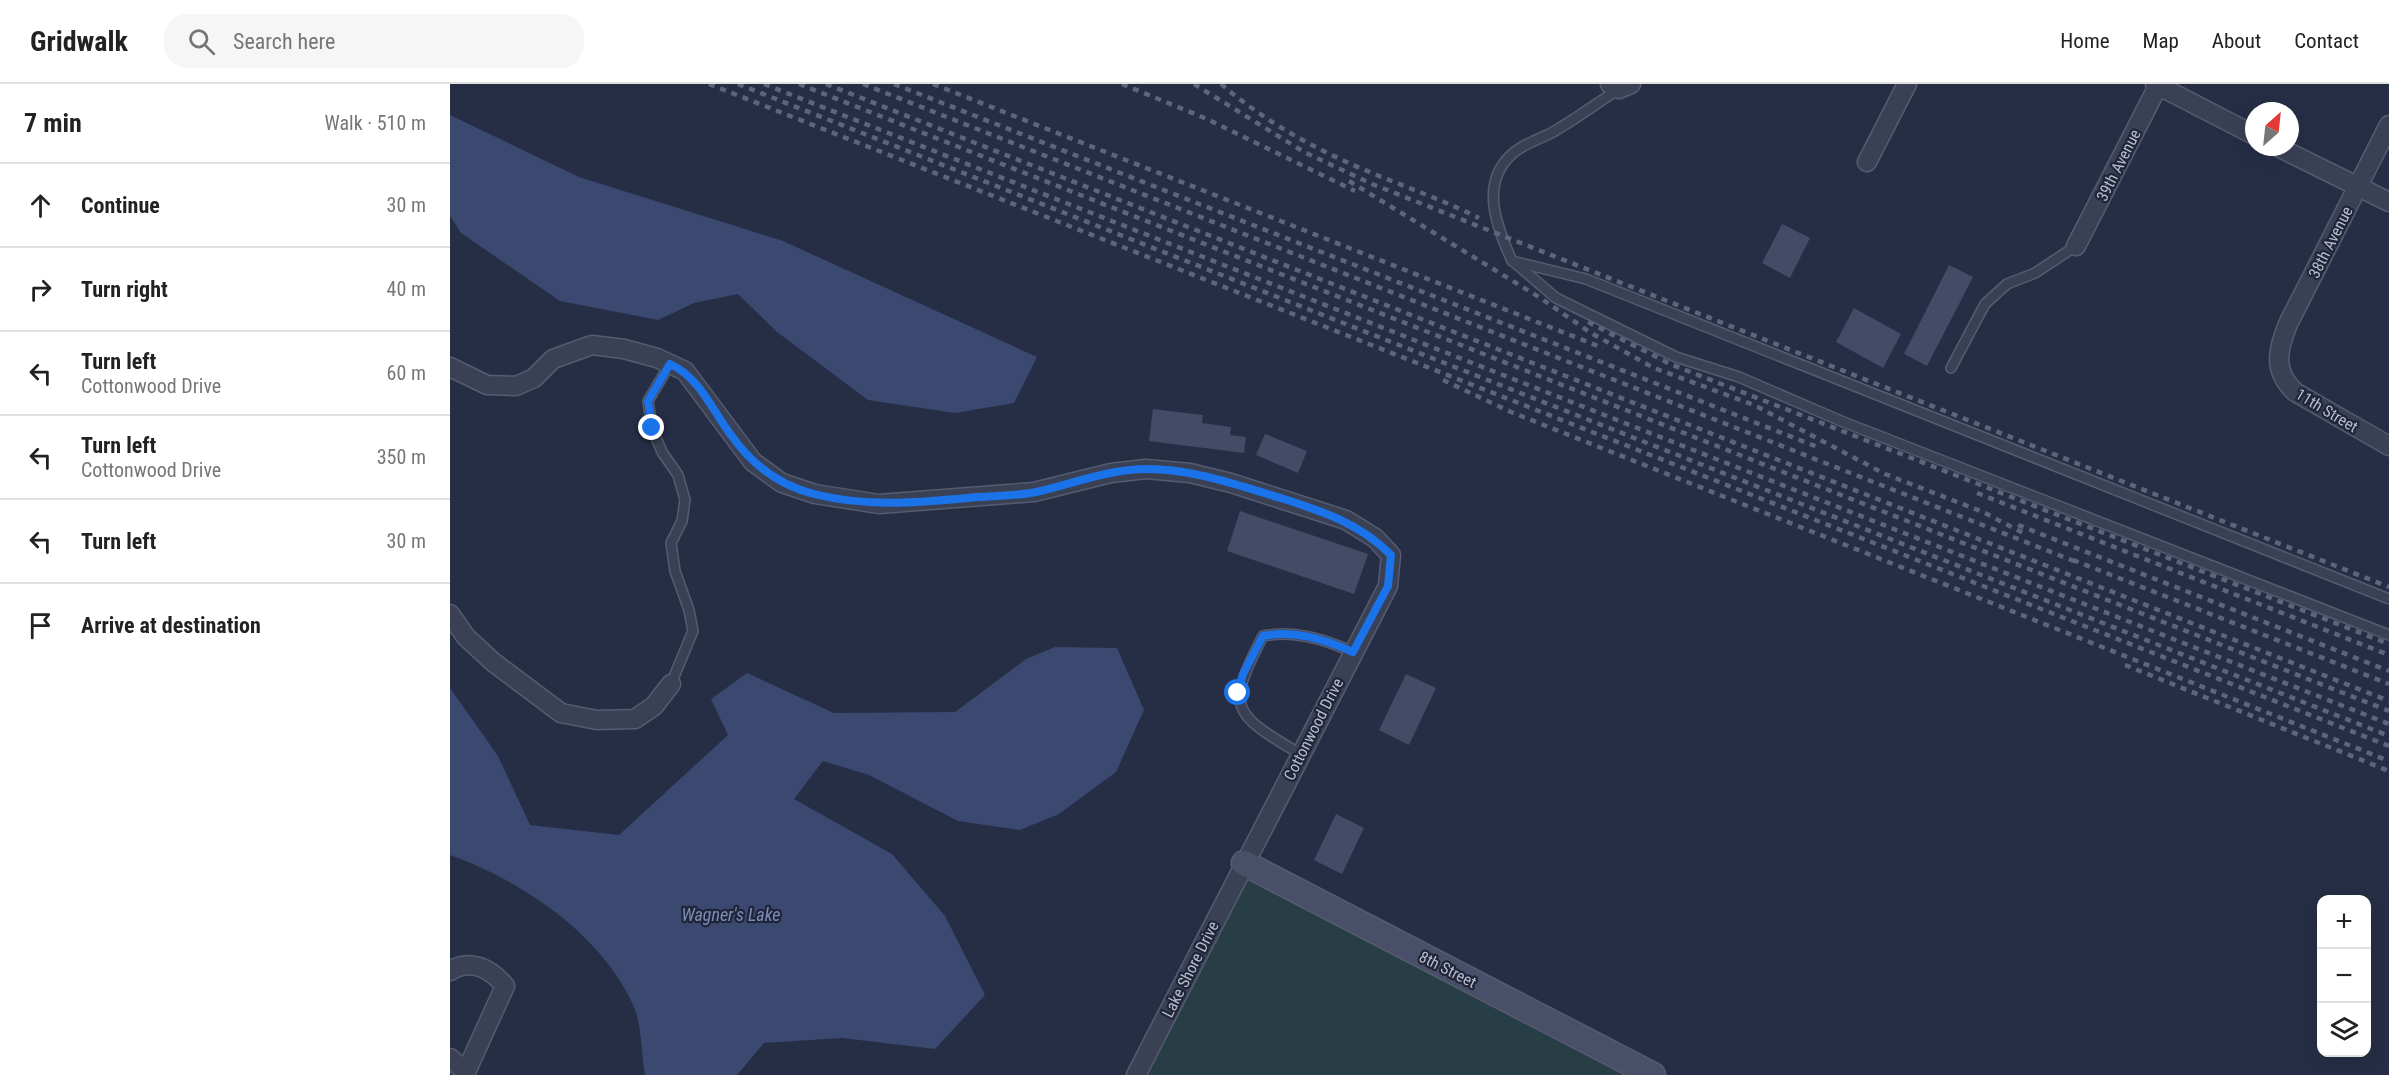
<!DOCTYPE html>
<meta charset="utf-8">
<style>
body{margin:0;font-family:"Roboto Condensed",sans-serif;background:#f6f6f6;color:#222}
.controls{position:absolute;right:18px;bottom:18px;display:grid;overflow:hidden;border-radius:12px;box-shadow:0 6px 24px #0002}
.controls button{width:54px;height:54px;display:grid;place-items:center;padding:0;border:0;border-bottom:2px solid #e0e0e0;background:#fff;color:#222;font:30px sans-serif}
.compass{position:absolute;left:1795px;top:18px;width:54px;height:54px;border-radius:50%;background:#fff;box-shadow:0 6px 24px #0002;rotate:27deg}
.stop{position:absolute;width:18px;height:18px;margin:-14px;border:4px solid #1a73e8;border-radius:50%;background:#fff}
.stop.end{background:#1a73e8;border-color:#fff;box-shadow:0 2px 6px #0008}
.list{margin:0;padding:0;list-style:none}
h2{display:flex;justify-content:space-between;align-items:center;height:78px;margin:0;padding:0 24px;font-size:26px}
h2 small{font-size:20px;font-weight:400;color:#767676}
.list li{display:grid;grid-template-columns:39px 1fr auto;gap:18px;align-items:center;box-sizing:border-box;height:84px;padding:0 24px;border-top:2px solid #e0e0e0}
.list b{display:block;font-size:22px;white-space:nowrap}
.list p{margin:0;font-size:20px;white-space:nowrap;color:#767676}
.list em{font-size:20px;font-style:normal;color:#767676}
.icon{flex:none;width:33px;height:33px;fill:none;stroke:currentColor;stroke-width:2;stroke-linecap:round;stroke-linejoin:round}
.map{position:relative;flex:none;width:1939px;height:991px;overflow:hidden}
header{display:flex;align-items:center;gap:36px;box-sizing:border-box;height:84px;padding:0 30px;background:#fff;border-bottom:2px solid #e0e0e0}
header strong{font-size:28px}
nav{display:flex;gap:33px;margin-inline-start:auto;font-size:21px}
.search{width:420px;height:54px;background:#f6f6f6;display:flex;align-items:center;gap:15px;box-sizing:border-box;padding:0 21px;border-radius:24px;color:#767676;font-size:22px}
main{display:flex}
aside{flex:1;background:#fff}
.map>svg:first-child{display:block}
</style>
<header>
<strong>Gridwalk</strong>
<div class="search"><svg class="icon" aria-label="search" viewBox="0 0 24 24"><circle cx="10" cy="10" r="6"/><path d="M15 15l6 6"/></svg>Search here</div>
<nav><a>Home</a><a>Map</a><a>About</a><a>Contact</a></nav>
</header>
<main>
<aside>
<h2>7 min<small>Walk · 510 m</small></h2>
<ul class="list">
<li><svg class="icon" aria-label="ahead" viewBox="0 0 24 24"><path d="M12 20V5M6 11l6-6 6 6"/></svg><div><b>Continue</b></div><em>30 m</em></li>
<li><svg class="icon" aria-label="right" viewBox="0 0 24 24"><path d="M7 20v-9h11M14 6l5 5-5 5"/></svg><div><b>Turn right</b></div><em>40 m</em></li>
<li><svg class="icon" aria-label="left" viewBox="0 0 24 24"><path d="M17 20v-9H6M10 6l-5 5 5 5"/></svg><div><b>Turn left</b><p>Cottonwood Drive</p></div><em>60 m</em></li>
<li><svg class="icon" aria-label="left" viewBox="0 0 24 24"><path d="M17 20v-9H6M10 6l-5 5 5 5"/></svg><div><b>Turn left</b><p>Cottonwood Drive</p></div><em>350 m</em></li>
<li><svg class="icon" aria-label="left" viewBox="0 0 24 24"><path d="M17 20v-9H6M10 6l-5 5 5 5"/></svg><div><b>Turn left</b></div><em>30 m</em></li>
<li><svg class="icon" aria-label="arrive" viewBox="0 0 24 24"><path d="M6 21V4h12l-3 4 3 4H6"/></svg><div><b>Arrive at destination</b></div></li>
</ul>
</aside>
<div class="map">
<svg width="1939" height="991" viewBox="0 0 1939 991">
<rect width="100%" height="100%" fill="#262e46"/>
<path fill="#283e46" d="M794,779l409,212h-517z"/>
<path fill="#3b486f" d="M0,31l129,62 204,64 254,116 -23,46 -59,10 -87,-13 -91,-68 -39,-38 -44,9 -36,17 -98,-19 -99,-68 -11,-17z
M605,563l62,1 27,62 -28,62 -57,42 -39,16 -62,-9 -89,-46 -46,-14 -29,38 98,55 53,62 40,79 -50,54 -93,-11 -78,5 -27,32h-92c-4,-21 -3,-49 -11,-68 -31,-72 -113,-127 -184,-152v-167l48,68 32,69 89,10 109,-100 -17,-36 36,-26 87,40 121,-1 71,-53z"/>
<path fill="#434b66" d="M1332,140l28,14 -20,40 -28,-15z
M1499,181l24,12 -46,89 -23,-12z
M1404,224l47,26 -18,34 -47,-26z
M703,325l50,6 -1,8 29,4 -1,8 16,2 -2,16 -95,-12z
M815,350l42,17 -9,22 -42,-18z
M790,427l128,43 -14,40 -127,-43z
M956,590l30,14 -27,57 -30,-15z
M886,730l28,14 -22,46 -28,-14z"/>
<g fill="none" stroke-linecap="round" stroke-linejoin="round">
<g stroke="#565c6f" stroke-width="12">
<path id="lane" d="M1169,5c-22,14 -43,30 -66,43 -13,7 -30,12 -41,22 -33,30 -15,73 0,107l74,18 803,320
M1064,178l42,36 120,59 63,20 102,44 548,214
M220,280l-22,37 4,27 10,24 16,23 7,25 -3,21 -11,22 4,28 14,39 4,21 -22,53
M1501,284l34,-64 22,-20 28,-11 41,-27
M850,670c-68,-41 -75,-45 -37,-118 32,-6 61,3 90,16"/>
</g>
<g stroke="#565c6f" stroke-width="21">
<path id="street" d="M1160,0l9,5 12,-5
M1705,0l99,51
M1939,41l-101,199c-11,27 -15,47 7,68l94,54
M1828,63l111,55
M1417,78l40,-78
M1626,162l83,-162
M0,283l37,18 29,1 18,-8 19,-19 39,-14 32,4 33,9 28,13 68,91 29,21 33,11 64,10 155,-12 77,-19 35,-4 44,4 41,10 115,37 29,18 16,17 -3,31 -252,489
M0,530l16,23 27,25 68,51 36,7 38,-1 19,-13 17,-22
M0,887c21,-13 41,-2 55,15l-39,86 -16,-14"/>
</g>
<g stroke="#565c6f" stroke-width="27">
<path id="secondary" d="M794,779l409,212"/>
</g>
<use href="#lane" stroke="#3b4155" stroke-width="9"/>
<use href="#street" stroke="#3b4155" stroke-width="18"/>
<use href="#secondary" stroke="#494f68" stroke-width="24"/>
<path stroke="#5d647c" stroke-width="4.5" stroke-dasharray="6 6" stroke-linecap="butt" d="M259,0l1680,662
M288,0l1651,652
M314,0l1625,640
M349,0l1590,627
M376,0l1563,617
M413,0l1216,479
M444,0l926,364
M483,0l670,264
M672,0l85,35 148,72
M744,0l110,68 68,32 1017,403
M771,0c35,30 76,55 117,74 46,22 95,37 141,60
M899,97l190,116 52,36 63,35 100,37 131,69 98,38 42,22
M1138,238l82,42 719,280
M993,296l68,32 878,349
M1527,409l412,162
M1568,441l371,146
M1623,476l316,124
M1675,581l264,106"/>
</g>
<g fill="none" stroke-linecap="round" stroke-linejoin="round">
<path stroke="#1a73e8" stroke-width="8" d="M202,344l-4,-27 22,-37c30,14 42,46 61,71 21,30 48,50 83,59 54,14 109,8 163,3 19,-1 40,-1 59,-5 36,-8 73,-23 111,-23 47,0 93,17 137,30 40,13 77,25 107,56l-3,31 -35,66c-29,-13 -58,-22 -90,-16l-20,38 -5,19"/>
</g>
<g text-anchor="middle" stroke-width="4.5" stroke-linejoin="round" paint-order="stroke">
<g font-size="16" fill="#b9bdce" stroke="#1f263a">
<text transform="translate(1668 81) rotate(-63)" y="6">39th Avenue</text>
<text transform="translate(1880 158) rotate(-63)" y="6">38th Avenue</text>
<text transform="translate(1877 326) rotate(31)" y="6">11th Street</text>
<text transform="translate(863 645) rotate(-63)" y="6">Cottonwood Drive</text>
<text transform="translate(740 885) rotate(-63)" y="6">Lake Shore Drive</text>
<text transform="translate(998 885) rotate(27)" y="6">8th Street</text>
</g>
<g font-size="18" font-style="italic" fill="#7e8db6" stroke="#1f263a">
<text x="281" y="837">Wagner's Lake</text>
</g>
</g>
</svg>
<div class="controls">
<button>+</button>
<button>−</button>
<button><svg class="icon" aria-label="layers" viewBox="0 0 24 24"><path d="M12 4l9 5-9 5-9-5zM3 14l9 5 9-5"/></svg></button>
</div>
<svg class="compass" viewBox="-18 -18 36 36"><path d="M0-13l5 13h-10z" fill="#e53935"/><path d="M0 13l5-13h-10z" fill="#767676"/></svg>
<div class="stop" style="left:788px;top:609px"></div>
<div class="stop end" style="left:202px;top:344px"></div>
</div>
</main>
